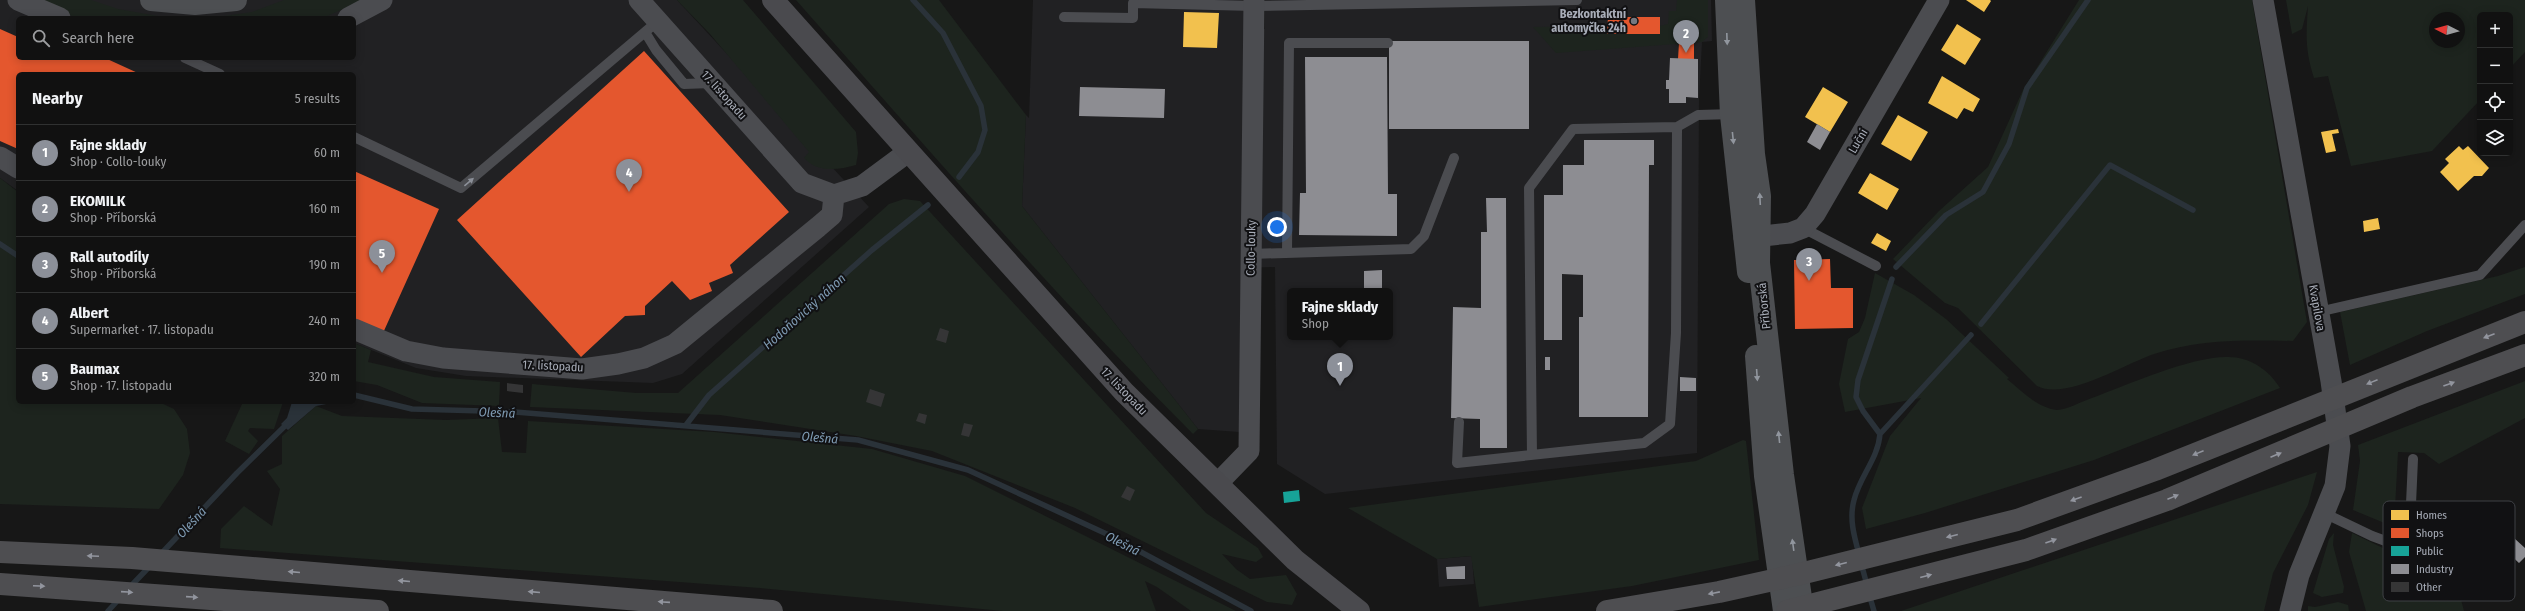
<!DOCTYPE html>
<meta charset="utf-8">
<style>
body{margin:0;font-family:"Fira Sans Condensed",sans-serif;background:#1a1a1a;color:#f1f3f6}
.controls{position:absolute;right:12px;top:12px;display:grid;overflow:hidden;border-radius:6px;box-shadow:0 2px 10px #0003}
.controls button{width:36px;height:36px;display:grid;place-items:center;padding:0;border:0;border-bottom:1px solid #303131;background:#111;color:#f1f3f6;font:20px sans-serif}
.compass{position:absolute;left:2429px;top:12px;width:36px;height:36px;border-radius:50%;background:#111;box-shadow:0 2px 10px #0003;rotate:276deg}
.you{position:absolute;left:1277px;top:227px;width:14px;height:14px;margin:-10px;border:3px solid #fff;border-radius:50%;background:#1a73e8;box-shadow:0 0 0 6px #1a73e833}
.badge{display:grid;place-items:center;width:26px;height:26px;border-radius:50%;background:#8c9099;color:#fff;font-size:13px;font-weight:700}
.pin{position:absolute;translate:-50% -33px;filter:drop-shadow(0 1px 2px #0008)}
.pin::after{content:'';position:absolute;top:21px;width:14px;height:12px;background:inherit;clip-path:polygon(0 0,100% 0,50% 100%)}
.popup{position:absolute;left:1287px;top:288px;width:106px;height:52px;box-sizing:border-box;display:grid;place-content:center;border-radius:6px;background:#111;filter:drop-shadow(0 1px 3px #0005);font-size:13px;white-space:nowrap;color:#9c9d9f}
.popup b{font-size:15px;color:#f1f3f6}
.popup::after{content:'';position:absolute;left:50%;top:100%;margin-left:-8px;border:8px solid transparent;border-top-color:#111}
.list{margin:0;padding:0;list-style:none}
h2{display:flex;justify-content:space-between;align-items:center;height:52px;margin:0;padding:0 16px;font-size:17px}
h2 small{font-size:13px;font-weight:400;color:#9c9d9f}
.list li{display:grid;grid-template-columns:26px 1fr auto;gap:12px;align-items:center;box-sizing:border-box;height:56px;padding:0 16px;border-top:1px solid #303131}
.list b{display:block;font-size:15px;white-space:nowrap}
.list p{margin:0;font-size:13px;white-space:nowrap;color:#9c9d9f}
.list em{font-size:13px;font-style:normal;color:#9c9d9f}
.icon{flex:none;width:22px;height:22px;fill:none;stroke:currentColor;stroke-width:2;stroke-linecap:round;stroke-linejoin:round}
.map{position:relative;flex:none;width:2525px;height:611px;overflow:hidden}
.search{position:absolute;background:#111;box-shadow:0 2px 10px #0003;left:16px;top:16px;width:340px;height:44px;display:flex;align-items:center;gap:10px;box-sizing:border-box;padding:0 14px;border-radius:6px;color:#9c9d9f;font-size:15px}
.panel{position:absolute;background:#111;box-shadow:0 2px 10px #0003;left:16px;top:72px;width:340px;height:332px;border-radius:6px}
.map>svg:first-child{display:block}
</style>
<div class="map">
<svg width="2525" height="611" viewBox="0 0 2525 611">
<rect width="100%" height="100%" fill="#171717"/>
<path fill="#212123" fill-rule="evenodd" d="M0,0h677l192,207 -187,167 -29,9 -187,-7 -50,-8 -62,-25v-269h-336v117l-18,-13zM18,18h336v40h-336z
M1033,0h211l1,31 20,-2v-29h446l1,41 -10,1 -3,57 -2,354 -372,41 -48,-30 -2,-197 -30,1 -6,164 -41,-3 -176,-223 4,-91 3,3zM1290,291h100v46h-100z
M1472,556l2,28 -35,3 -2,-28z"/>
<path fill="#1d241e" fill-rule="evenodd" d="M33,0h58l27,9 51,9h-92z
M284,0h79l-40,18h-112l41,-6z
M677,0h66l113,132 2,21 -2,12c-18,5 -38,8 -52,-7l5,-6 -99,-118z
M796,0h143l87,115 -4,91 176,223 -5,5c-139,-139 -267,-287 -397,-434z
M1677,0h31v37l-6,5 -146,11 -23,-26 74,-1v8h53v-8l8,-2 1,-13h7z
M2079,0h173l55,322 -14,19c-47,-1 -94,-2 -139,13 -30,10 -88,47 -117,32l-79,-78 -13,-5 -52,-44 46,-48 49,-44 35,-77z
M2286,0h239v52l-15,16v-53h-30v85l-48,51 -81,15 -23,-90 -14,2c-9,-28 -8,-43 -6,-72l-6,23 -10,5zM2435,18h24v24h-24z
M0,178l18,14v210h141l15,7 13,20 3,24 -7,22 -24,34 -159,-5z
M904,199l16,2 286,312 52,35 5,9 -7,5 -34,-8 14,15 14,10 36,-4 11,19 -5,11 -25,-3 -192,-94 -143,-57 -76,-15 -136,-21 -190,-8 2,-23 104,9h42l211,-189z
M2525,267v27l-98,37 -77,34 -10,-53 158,-36z
M1875,273l39,22 32,24 63,59 -2,1c15,12 30,29 50,31 10,0 25,-9 35,-12 35,-13 100,-42 136,-41 22,0 41,13 52,31l-186,72 -169,53 -59,16 -4,-21 28,-72 31,-38 -76,14 -6,-28 9,-45 11,-7 6,-14z
M354,343l17,7 -3,12 66,15 66,5 -1,24 -77,-3 -45,-18 -23,-4z
M2525,381v37l-86,46 -15,-11 -26,-1 -4,75 -41,-17 7,-49 -2,-16z
M236,402h47l-9,27 -24,-1 -2,3 10,10 -9,13 -24,-13 17,-37z
M316,406l26,10 104,4 52,-2 4,34 24,1 2,-32 186,11 158,17 93,27 271,135h-45l-34,-24 -12,-6 11,30h-153l-243,-23 -540,-40 1,-19 23,-23 28,20 8,-37 -13,-18 15,-7v-28z
M1743,440l3,1 13,119 -127,26 -153,21 -8,-51 -34,3 -89,-51 348,-47z
M2317,472l-9,33 -35,68 -9,38h-363z
M2334,533l-1,12 11,42 -1,6 -21,4 -9,-4 16,-54z
M2352,533l105,51 7,27h-98l-17,-59z
M2338,602l10,3 1,6h-41v-5l7,1z"/>
<path fill="#2a3239" d="M292,402h45l-21,4 -28,24 -7,-6 6,-6z"/>
<path fill="#f2c14e" d="M1966,0h24l1,1 -7,11z
M1184,12l35,1 -2,35 -34,-1z
M1957,24l24,15 -16,26 -24,-15z
M1942,76l38,23 -7,13 -9,-4 -7,11 -29,-16z
M1823,87l25,15 -18,30 -25,-15z
M1898,115l30,17 -17,29 -30,-17z
M2338,129l1,4 -7,1 4,17 -10,2 -5,-21z
M2459,146l4,4 5,-4 21,22 -7,8h-8l-16,15 -18,-19 9,-9 -4,-4z
M1870,173l29,16 -12,21 -29,-17z
M2378,218l2,11 -16,3 -1,-11z
M1877,233l14,8 -5,10 -15,-8z
M2492,567l16,15 -10,12 -16,-15z"/>
<path fill="#e4572e" d="M1608,17h52v17h-53z
M0,29l18,8v21h87l35,16h-122v75l-18,-8z
M1679,43h15v16h-16z
M644,51l145,161 -59,53 3,8 -24,10 3,8 -22,9 -18,-19 -27,25v9l-20,1 -44,41 -124,-137z
M354,171l85,38 -56,124 -29,-13z
M1830,259l1,29h22v40l-58,1 -1,-69z"/>
<path fill="#17a398" d="M1299,490l1,11 -16,2 -1,-11z"/>
<path fill="#8d8d92" d="M1389,41h140v88h-140z
M1305,57h82l1,137h9v42l-98,-1 1,-42h6z
M1670,58l28,1v39l-12,-1v6h-17v-14h-3v-9h3z
M1080,87l85,2 -1,29 -85,-2z
M1817,124l13,8 -10,18 -13,-8z
M1584,140h70v25h-5l-1,252h-69v-100h4v-42l-21,-1v66h-18v-145h19v-30h21z
M1486,198h20l1,250h-27v-29l-29,-1 2,-111 28,1v-76h6z
M1382,270v21h-18v-20z
M1545,357h5v13h-5z
M1680,377l16,1v13h-16z
M2514,538l11,10v9l-6,6 -15,-14z
M1465,566v13h-18l-1,-12z"/>
<g fill="none" stroke-linecap="round" stroke-linejoin="round">
<path stroke="#2a3239" stroke-width="5.5" d="M913,0l30,33 38,73 4,24 -7,22 -19,25
M0,244l18,12
M1896,267l50,-52 37,-23 26,-48 18,-56 61,-88
M1981,324l129,-159 83,45
M354,395l58,14 103,3 343,28 110,30 143,66 140,75
M686,425l23,-30 163,-145 56,-45
M1880,434l91,-99
M1859,554c-5,-18 -10,-36 -5,-54 6,-24 24,-41 26,-66l-17,-23 -7,-14 2,-17 34,-101
M160,555l77,-82 52,-51
M1861,563l6,22
M130,587l20,-21
M1869,594l5,17
M108,611l12,-13"/>
</g>
<path fill="#353536" d="M940,328l9,3 -3,12 -10,-3z
M507,383l16,2v8l-16,-2z
M870,389l15,5 -4,13 -15,-5z
M919,413l8,2 -2,9 -9,-3z
M964,423l9,2 -4,12 -8,-2z
M1127,486l8,4 -5,11 -9,-4z"/>
<g fill="none" stroke-linecap="round" stroke-linejoin="round">
<path stroke="#4b4c50" stroke-width="10" d="M1064,17l69,1v-15l121,3 323,-6
M645,32l11,18 28,34 27,-1
M185,58l35,16
M354,137l107,51 197,-167
M1803,228l73,38
M1287,253l2,-210h99
M1251,254l160,-5 13,-13 30,-78
M2318,312l162,-37 45,-50
M1459,422l-2,41 187,-20 26,-19 6,-91 1,-206 21,-12 36,-1
M1532,455l-3,-267 44,-59 104,-2
M2326,514l46,22 54,20
M2409,549l4,-90"/>
<path stroke="#4b4c50" stroke-width="21" d="M18,0l42,18
M639,0l163,183 32,12 28,-9 46,-34
M2263,0l68,381 9,65 -5,40 -36,89 -9,36
M348,18l34,-18
M0,157l18,11
M1744,238l46,-5 13,-5 12,-14 124,-214
M354,329l52,22 37,7 139,11 36,-5 26,-6 31,-14 143,-117 14,-12 2,-20
M1218,483l31,-32 5,-451"/>
<path stroke="#4a4a4e" stroke-width="22" d="M773,0l351,392 171,168 64,51"/>
<path stroke="#4d4f52" stroke-width="22" d="M151,0l44,4 41,-4
M1726,0l5,115 17,157
M1744,0l10,154 6,42 -1,67 24,212 20,136
M1756,356l9,120 19,135"/>
<path stroke="#4e4e51" stroke-width="22" d="M0,552l132,6 640,53
M0,584l378,27
M1607,611l112,-19 81,-18 217,-54 138,-50 370,-148
M1787,611l239,-61 141,-50 245,-103 113,-42"/>
</g>
<defs><path id="oneway-solid" d="M-6-.8H1V-3.2L6.5 0L1 3.2V.8H-6Z"/></defs>
<g fill="#91969e">
<use href="#oneway-solid" transform="translate(1727 39) rotate(88)"/>
<use href="#oneway-solid" transform="translate(1733 138) rotate(84)"/>
<use href="#oneway-solid" transform="translate(1760 199) rotate(-93)"/>
<use href="#oneway-solid" transform="translate(1757 375) rotate(86)"/>
<use href="#oneway-solid" transform="translate(1779 437) rotate(-96)"/>
<use href="#oneway-solid" transform="translate(1793 545) rotate(-98)"/>
</g>
<use fill="#8c9099" href="#oneway-solid" transform="translate(469 182) rotate(-40)"/>
<g fill="#92959e">
<use href="#oneway-solid" transform="translate(2489 336) rotate(159)"/>
<use href="#oneway-solid" transform="translate(2372 382) rotate(158)"/>
<use href="#oneway-solid" transform="translate(2449 384) rotate(-20)"/>
<use href="#oneway-solid" transform="translate(2198 453) rotate(158)"/>
<use href="#oneway-solid" transform="translate(2276 455) rotate(-23)"/>
<use href="#oneway-solid" transform="translate(2173 497) rotate(-22)"/>
<use href="#oneway-solid" transform="translate(2076 499) rotate(160)"/>
<use href="#oneway-solid" transform="translate(1952 536) rotate(166)"/>
<use href="#oneway-solid" transform="translate(2051 541) rotate(-20)"/>
<use href="#oneway-solid" transform="translate(93 556) rotate(-177)"/>
<use href="#oneway-solid" transform="translate(1841 564) rotate(166)"/>
<use href="#oneway-solid" transform="translate(294 572) rotate(-175)"/>
<use href="#oneway-solid" transform="translate(1926 576) rotate(-15)"/>
<use href="#oneway-solid" transform="translate(404 581) rotate(-175)"/>
<use href="#oneway-solid" transform="translate(39 586) rotate(3)"/>
<use href="#oneway-solid" transform="translate(127 592) rotate(4)"/>
<use href="#oneway-solid" transform="translate(534 592) rotate(-175)"/>
<use href="#oneway-solid" transform="translate(1714 593) rotate(169)"/>
<use href="#oneway-solid" transform="translate(192 597) rotate(4)"/>
<use href="#oneway-solid" transform="translate(664 602) rotate(-176)"/>
</g>
<circle fill="#757880" stroke="#111113" stroke-width="1.5" cx="1634" cy="21" r="4"/>
<g text-anchor="middle" stroke-width="4" stroke-linejoin="round" paint-order="stroke">
<g font-size="12" font-weight="bold" fill="#a8adb8" stroke="#111113" text-anchor="end">
<text x="1626" y="18">Bezkontaktní<tspan x="1626" dy="14">automyčka 24h</tspan></text>
</g>
<g font-size="12" fill="#a8adb8" stroke="#111113">
<text transform="translate(724 95) rotate(48)" y="4">17. listopadu</text>
<text transform="translate(1858 141) rotate(-60)" y="4">Luční</text>
<text transform="translate(1251 248) rotate(-89)" y="4">Collo-louky</text>
<text transform="translate(1764 306) rotate(-96)" y="4">Příborská</text>
<text transform="translate(2317 308) rotate(80)" y="4">Kvapilova</text>
<text transform="translate(553 366) rotate(3)" y="4">17. listopadu</text>
<text transform="translate(1124 391) rotate(46)" y="4">17. listopadu</text>
</g>
<g font-size="13" font-style="italic" fill="#7f9bb3" stroke="#111113">
<text transform="translate(804 311) rotate(-42)" y="5">Hodoňovický náhon</text>
<text transform="translate(497 412) rotate(2)" y="5">Olešná</text>
<text transform="translate(820 437) rotate(5)" y="5">Olešná</text>
<text transform="translate(191 522) rotate(-47)" y="5">Olešná</text>
<text transform="translate(1123 543) rotate(27)" y="5">Olešná</text>
</g>
</g>
<rect x="2383" y="501" width="132" height="100" rx="6" fill="#111113" stroke="#3e4045" stroke-width="1"/>
<rect x="2391" y="510" width="18" height="10" fill="#f2c14e"/>
<rect x="2391" y="528" width="18" height="10" fill="#e4572e"/>
<rect x="2391" y="546" width="18" height="10" fill="#17a398"/>
<rect x="2391" y="564" width="18" height="10" fill="#8d8d92"/>
<rect x="2391" y="582" width="18" height="10" fill="#353536"/>
<g font-size="11" fill="#a8adb8">
<text x="2416" y="519">Homes</text>
<text x="2416" y="537">Shops</text>
<text x="2416" y="555">Public</text>
<text x="2416" y="573">Industry</text>
<text x="2416" y="591">Other</text>
</g>
</svg>
<div class="controls">
<button>+</button>
<button>−</button>
<button><svg class="icon" aria-label="locate" viewBox="0 0 24 24"><circle cx="12" cy="12" r="6"/><path d="M12 2v4M12 18v4M2 12h4M18 12h4"/></svg></button>
<button><svg class="icon" aria-label="layers" viewBox="0 0 24 24"><path d="M12 4l9 5-9 5-9-5zM3 14l9 5 9-5"/></svg></button>
</div>
<svg class="compass" viewBox="-18 -18 36 36"><path d="M0-13l5 13h-10z" fill="#e53935"/><path d="M0 13l5-13h-10z" fill="#9c9d9f"/></svg>
<div class="you"></div>
<div class="pin badge" style="left:1340px;top:386px">1</div>
<div class="popup"><b>Fajne sklady</b>Shop</div>
<div class="pin badge" style="left:1686px;top:53px">2</div>
<div class="pin badge" style="left:1809px;top:281px">3</div>
<div class="pin badge" style="left:629px;top:192px">4</div>
<div class="pin badge" style="left:382px;top:273px">5</div>
<div class="search"><svg class="icon" aria-label="search" viewBox="0 0 24 24"><circle cx="10" cy="10" r="6"/><path d="M15 15l6 6"/></svg>Search here</div>
<section class="panel">
<h2>Nearby<small>5 results</small></h2>
<ul class="list">
<li><span class="badge">1</span><div><b>Fajne sklady</b><p>Shop · Collo-louky</p></div><em>60 m</em></li>
<li><span class="badge">2</span><div><b>EKOMILK</b><p>Shop · Příborská</p></div><em>160 m</em></li>
<li><span class="badge">3</span><div><b>Rall autodíly</b><p>Shop · Příborská</p></div><em>190 m</em></li>
<li><span class="badge">4</span><div><b>Albert</b><p>Supermarket · 17. listopadu</p></div><em>240 m</em></li>
<li><span class="badge">5</span><div><b>Baumax</b><p>Shop · 17. listopadu</p></div><em>320 m</em></li>
</ul>
</section>
</div>
